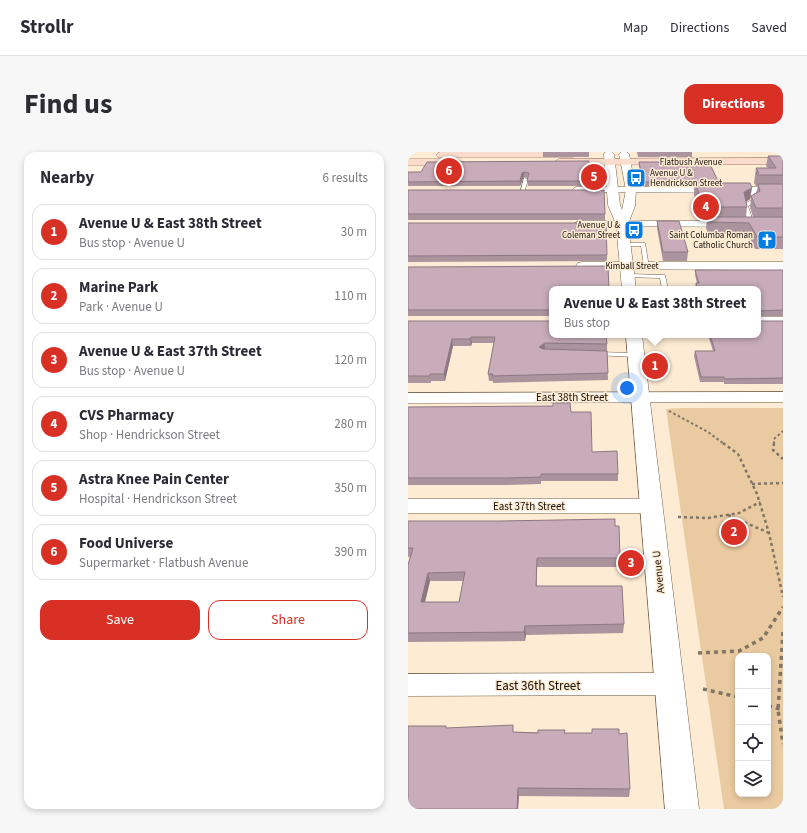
<!DOCTYPE html>
<meta charset="utf-8">
<style>
body{margin:0;font-family:"Source Sans 3",sans-serif;background:#f7f7f7;color:#2b2b33}
.controls{position:absolute;right:12px;bottom:12px;display:grid;overflow:hidden;border-radius:8px;box-shadow:0 2px 6px #0003}
.controls button{width:36px;height:36px;display:grid;place-items:center;padding:0;border:0;border-bottom:1px solid #e1e1e2;background:#fff;color:#2b2b33;font:20px sans-serif}
.you{position:absolute;left:219px;top:236px;width:14px;height:14px;margin:-10px;border:3px solid #fff;border-radius:50%;background:#1a73e8;box-shadow:0 0 0 6px #1a73e833}
.badge{display:grid;place-items:center;width:26px;height:26px;border-radius:50%;background:#d93025;color:#fff;font-size:13px;font-weight:700}
.pin{position:absolute;translate:-50% -50%;border:2px solid #fff;box-shadow:0 1px 4px #0006}
.popup{position:absolute;left:141px;top:134px;width:212px;height:52px;box-sizing:border-box;display:grid;place-content:center;border-radius:8px;background:#fff;filter:drop-shadow(0 1px 3px #0005);font-size:13px;white-space:nowrap;color:#7c7c81}
.popup b{font-size:15px;color:#2b2b33}
.popup::after{content:'';position:absolute;left:50%;top:100%;margin-left:-8px;border:8px solid transparent;border-top-color:#fff}
.list{margin:0;padding:0;list-style:none}
h2{display:flex;justify-content:space-between;align-items:center;height:52px;margin:0;padding:0 16px;font-size:17px}
h2 small{font-size:13px;font-weight:400;color:#7c7c81}
.list li{display:grid;grid-template-columns:26px 1fr auto;gap:12px;align-items:center;box-sizing:border-box;height:56px;margin:0 8px 8px;padding:0 8px;border:1px solid #e1e1e2;border-radius:12px}
.list b{display:block;font-size:15px;white-space:nowrap}
.list p{margin:0;font-size:13px;white-space:nowrap;color:#7c7c81}
.list em{font-size:13px;font-style:normal;color:#7c7c81}
.actions{display:flex;gap:8px;padding:12px 16px}
.actions a{flex:1;padding:9px 0;border:1px solid #d93025;border-radius:12px;text-align:center;font-size:14px;color:#d93025}
.actions .main{background:#d93025;color:#fff}
.icon{flex:none;width:22px;height:22px;fill:none;stroke:currentColor;stroke-width:2;stroke-linecap:round;stroke-linejoin:round}
.map{position:relative;flex:none;width:375px;height:657px;overflow:hidden;border-radius:12px}
header{display:flex;align-items:center;gap:24px;box-sizing:border-box;height:56px;padding:0 20px;background:#fff;border-bottom:1px solid #e1e1e2}
header strong{font-size:19px}
nav{display:flex;gap:22px;margin-inline-start:auto;font-size:14px}
.intro{display:flex;align-items:center;justify-content:space-between;box-sizing:border-box;height:96px;padding:0 24px}
h1{margin:0;font-size:28px}
.button{padding:10px 18px;border-radius:12px;background:#d93025;color:#fff;font-size:14px;font-weight:700}
main{display:flex;gap:24px;padding:0 24px}
aside{flex:1;background:#fff;border-radius:12px;box-shadow:0 2px 6px #0003}
.map>svg:first-child{display:block}
</style>
<header>
<strong>Strollr</strong>
<nav><a>Map</a><a>Directions</a><a>Saved</a></nav>
</header>
<div class="intro"><h1>Find us</h1><a class="button">Directions</a></div>
<main>
<aside>
<h2>Nearby<small>6 results</small></h2>
<ul class="list">
<li><span class="badge">1</span><div><b>Avenue U &amp; East 38th Street</b><p>Bus stop · Avenue U</p></div><em>30 m</em></li>
<li><span class="badge">2</span><div><b>Marine Park</b><p>Park · Avenue U</p></div><em>110 m</em></li>
<li><span class="badge">3</span><div><b>Avenue U &amp; East 37th Street</b><p>Bus stop · Avenue U</p></div><em>120 m</em></li>
<li><span class="badge">4</span><div><b>CVS Pharmacy</b><p>Shop · Hendrickson Street</p></div><em>280 m</em></li>
<li><span class="badge">5</span><div><b>Astra Knee Pain Center</b><p>Hospital · Hendrickson Street</p></div><em>350 m</em></li>
<li><span class="badge">6</span><div><b>Food Universe</b><p>Supermarket · Flatbush Avenue</p></div><em>390 m</em></li>
</ul>
<div class="actions"><a class="main">Save</a><a>Share</a></div>
</aside>
<div class="map">
<svg width="375" height="657" viewBox="0 0 375 657">
<rect width="100%" height="100%" fill="#fdebd4"/>
<path fill="#eacaa0" fill-rule="evenodd" d="M273,256h102v401h-59l-58,-400zM330,504h30v138h-30z"/>
<g fill="none" stroke-linecap="round" stroke-linejoin="round">
<g stroke="#71624d" stroke-width="1">
<path id="lane" d="M116,26l4,1 -3,11 -2,1 -2,-1z
M343,37l2,1 4,11 -9,5 6,18 -2,1c-5,-3 -9,-15 -8,-21l8,-4 -3,-10z
M214,91h23l4,24 -5,-1 -3,-20h-17l-2,-1z
M219,122l38,1 3,14h-6l-2,-11 -35,-1 -1,-1z
M187,200l41,1 4,2 -4,2 -43,-2 -2,-1z"/>
</g>
<g stroke="#71624d" stroke-width="1">
<path id="street" d="M169,35h206v6l-209,-1 -2,-2 2,-2z
M171,69h204v6l-208,-1 -1,-2z
M174,110h201v8l-205,-1 -2,-3 2,-3z
M350,165h25v8h-25z
M375,240v10l-375,1v-10z
M0,347h243l7,2 3,5 -3,5 -7,2h-243z
M261,521l9,3 4,8 -4,8 -9,3 -261,1v-22z"/>
</g>
<g stroke="#71624d" stroke-width="1">
<path id="secondary" d="M198,0h6l2,2 6,51 2,5 4,-20 -7,-36 2,-2h6l2,2 7,36 -1,16 -7,18 8,65h-14l-6,-65 -8,-19 -4,-51z
M218,183h16l57,474h-34z"/>
</g>
<g stroke="#aa8672" stroke-width="1">
<path id="primary" d="M33,0h135l2,2 -5,3h-135l-2,-2 2,-2z
M375,6v6l-224,1 -5,-3 5,-3z
M0,7h49l5,3 -5,3h-49z"/>
</g>
<path stroke="#807566" stroke-width="2" stroke-dasharray="2.5 2.5" stroke-linecap="butt" d="M261,259l39,21 16,12
M366,292v-5l9,-8"/>
<path stroke="#807566" stroke-width="2.5" stroke-dasharray="3 3" stroke-linecap="butt" d="M315,291l15,11 19,40 12,39 14,64
M366,291l-1,7 10,9
M344,332l31,-1
M320,363l41,18
M270,365l30,1 31,-5 21,-11"/>
<path stroke="#807566" stroke-width="3.5" stroke-dasharray="4 4" stroke-linecap="butt" d="M375,480l-5,78 5,34
M290,501l41,-2 24,-13 20,-31
M295,537l35,8
M360,554l15,4"/>
<use href="#lane" fill="#fff" fill-rule="evenodd"/>
<use href="#street" fill="#fff" fill-rule="evenodd"/>
<use href="#secondary" fill="#fff" fill-rule="evenodd"/>
<use href="#primary" fill="#fbdccc" fill-rule="evenodd"/>
</g>
<path fill="#ac949f" fill-rule="evenodd" d="M135,0h46v5h-46z
M229,0h55v5h-54z
M360,4h15v93h-28l-7,-15h-40l-2,-6 1,-8h-4l-9,-25v-9h-51l-4,-20v-4l79,19v2l32,16 -4,3 1,5 -1,10h7l-3,-10 1,-11 5,-3 2,-7h-2l-2,-3 2,-15h12l-2,-2z
M181,19l14,1 1,14h-76l-1,-5 1,-3 -4,-1 -1,1 -3,8h-112v-14z
M0,38l197,24v6h-197z
M249,69l31,31 -1,9h-24l-6,-33z
M0,71l199,32v6l-199,1z
M0,115l144,22v27h-144z
M287,118h88v46h-25v-27h-63l1,-6h1l-2,-8z
M0,169l199,23 1,36 -115,3v-2h-4l-1,-7 6,-31h-22l-1,3h-18l-8,35h-14v2h-23z
M351,169h24v63h-59v-2h-24l-6,-26 1,-5h18l-5,-16h50z
M0,255l163,5 21,40 26,22v7h-77v3l-33,1h-100z
M0,369l207,5 5,32 -1,9h-82v19l87,38 -1,9 -97,2 -1,6 -117,1v-77l2,-8h-2zM22,429h33l-4,21h-34z
M39,576l67,4 105,2 11,55 -1,8 -110,-1 -1,13h-110z"/>
<path fill="#8c7882" d="M116,20v5l-1,1 -3,8v-5l2,-8z
M344,36l-2,11 -8,5 2,-12z
M63,185l1,6 -1,3 -1,-7z
M44,187l1,7 -8,35 -1,-7z
M137,191v7l-5,4 -1,-7z
M20,421l2,8 -7,29 -2,-8z
M117,474l1,9 -1,6 -1,-9z
M110,636l1,8 -1,13h-1z"/>
<path fill="#c8acb9" stroke="#8c7882" fill-rule="evenodd" d="M360,4h15v19h-26l-1,-2h3l-3,-5h20z
M181,9v10l14,1 1,9h-77l2,-8 -5,-1 -2,1 -2,8 -112,1v-10h13l6,-10z
M231,10h70l9,19 -75,1z
M287,31h55l2,5 -8,4 3,15h-43z
M350,32h25v24h-27l-5,-12 9,-5z
M0,38h196l1,24h-197z
M300,65h75v20h-26l-8,-14 -39,-1z
M249,69h22l9,31h-25z
M0,71h198l1,32 -199,1z
M200,114l1,23h-57v21h-144v-43z
M287,118h88v40l-25,1v-22h-61l-1,-6h3z
M350,168l1,1h24v57l-58,1 -1,-2h-23l-6,-26h20l-5,-16h48z
M0,169h144v14h54l1,9 -62,-1 -6,4 4,2 64,2 1,22 -116,3 1,-2h-5l7,-37h-24l-1,2h-18l-8,35h-14v2h-22z
M145,251h17l1,9h20l1,40 25,-1 1,23h-77v3l-34,1h-99v-71l145,-1z
M207,367v7h4l1,32h-83l-1,28h86l2,38 -99,2 -1,6 -116,1v-68l5,-17h-5v-27h92zM57,420l-6,30h-38l7,-29z
M105,573v7l25,1v-3h27l-1,3h28v-4h27v5l8,-1 3,56 -112,-1 -1,21h-109v-83h38v2z"/>
<defs>
<g id="bus-square" transform="scale(1)"><rect x="-9" y="-9" width="18" height="18" rx="4" fill="#027de3" stroke="#fdebd4"/><path d="M-5-6H5V4H4V6H2V4H-2V6H-4V4H-5ZM-3.5-4V0h7V-4ZM-3.5 1.2v1.5H-2V1.2ZM2 1.2v1.5H3.5V1.2Z" fill="#fff"/></g>
<g id="church-square" transform="scale(1)"><rect x="-9" y="-9" width="18" height="18" rx="4" fill="#027de3" stroke="#fdebd4"/><path d="M-1.2-6h2.4v3.5h3.3v2.4h-3.3V6h-2.4V-.1h-3.3v-2.4h3.3Z" fill="#fff"/></g>
</defs>
<g fill-rule="evenodd">
<use href="#bus-square" x="228" y="26"/>
<use href="#bus-square" x="226" y="78"/>
<use href="#church-square" x="359" y="88"/>
</g>
<g text-anchor="middle" stroke-width="3" stroke-linejoin="round" paint-order="stroke">
<g font-size="9" fill="#18120a" stroke="#fdebd4">
<text x="283" y="13">Flatbush Avenue</text>
<text x="224" y="117">Kimball Street</text>
</g>
<g font-size="9" fill="#18120a" stroke="#fdebd4" text-anchor="end">
<text x="242" y="24" text-anchor="start">Avenue U &amp;<tspan x="242" dy="10">Hendrickson Street</tspan></text>
<text x="212" y="76">Avenue U &amp;<tspan x="212" dy="10">Coleman Street</tspan></text>
<text x="345" y="86">Saint Columba Roman<tspan x="345" dy="10">Catholic Church</tspan></text>
</g>
<g font-size="11" fill="#18120a" stroke="#fdebd4">
<text x="164" y="249">East 38th Street</text>
<text x="121" y="358">East 37th Street</text>
<text transform="translate(250 420) rotate(-96)" y="4">Avenue U</text>
</g>
<g font-size="13" fill="#18120a" stroke="#fdebd4">
<text x="130" y="538">East 36th Street</text>
</g>
</g>
</svg>
<div class="controls">
<button>+</button>
<button>−</button>
<button><svg class="icon" aria-label="locate" viewBox="0 0 24 24"><circle cx="12" cy="12" r="6"/><path d="M12 2v4M12 18v4M2 12h4M18 12h4"/></svg></button>
<button><svg class="icon" aria-label="layers" viewBox="0 0 24 24"><path d="M12 4l9 5-9 5-9-5zM3 14l9 5 9-5"/></svg></button>
</div>
<div class="you"></div>
<div class="pin badge" style="left:247px;top:214px">1</div>
<div class="popup"><b>Avenue U &amp; East 38th Street</b>Bus stop</div>
<div class="pin badge" style="left:326px;top:380px">2</div>
<div class="pin badge" style="left:223px;top:411px">3</div>
<div class="pin badge" style="left:298px;top:55px">4</div>
<div class="pin badge" style="left:186px;top:25px">5</div>
<div class="pin badge" style="left:41px;top:19px">6</div>
</div>
</main>
